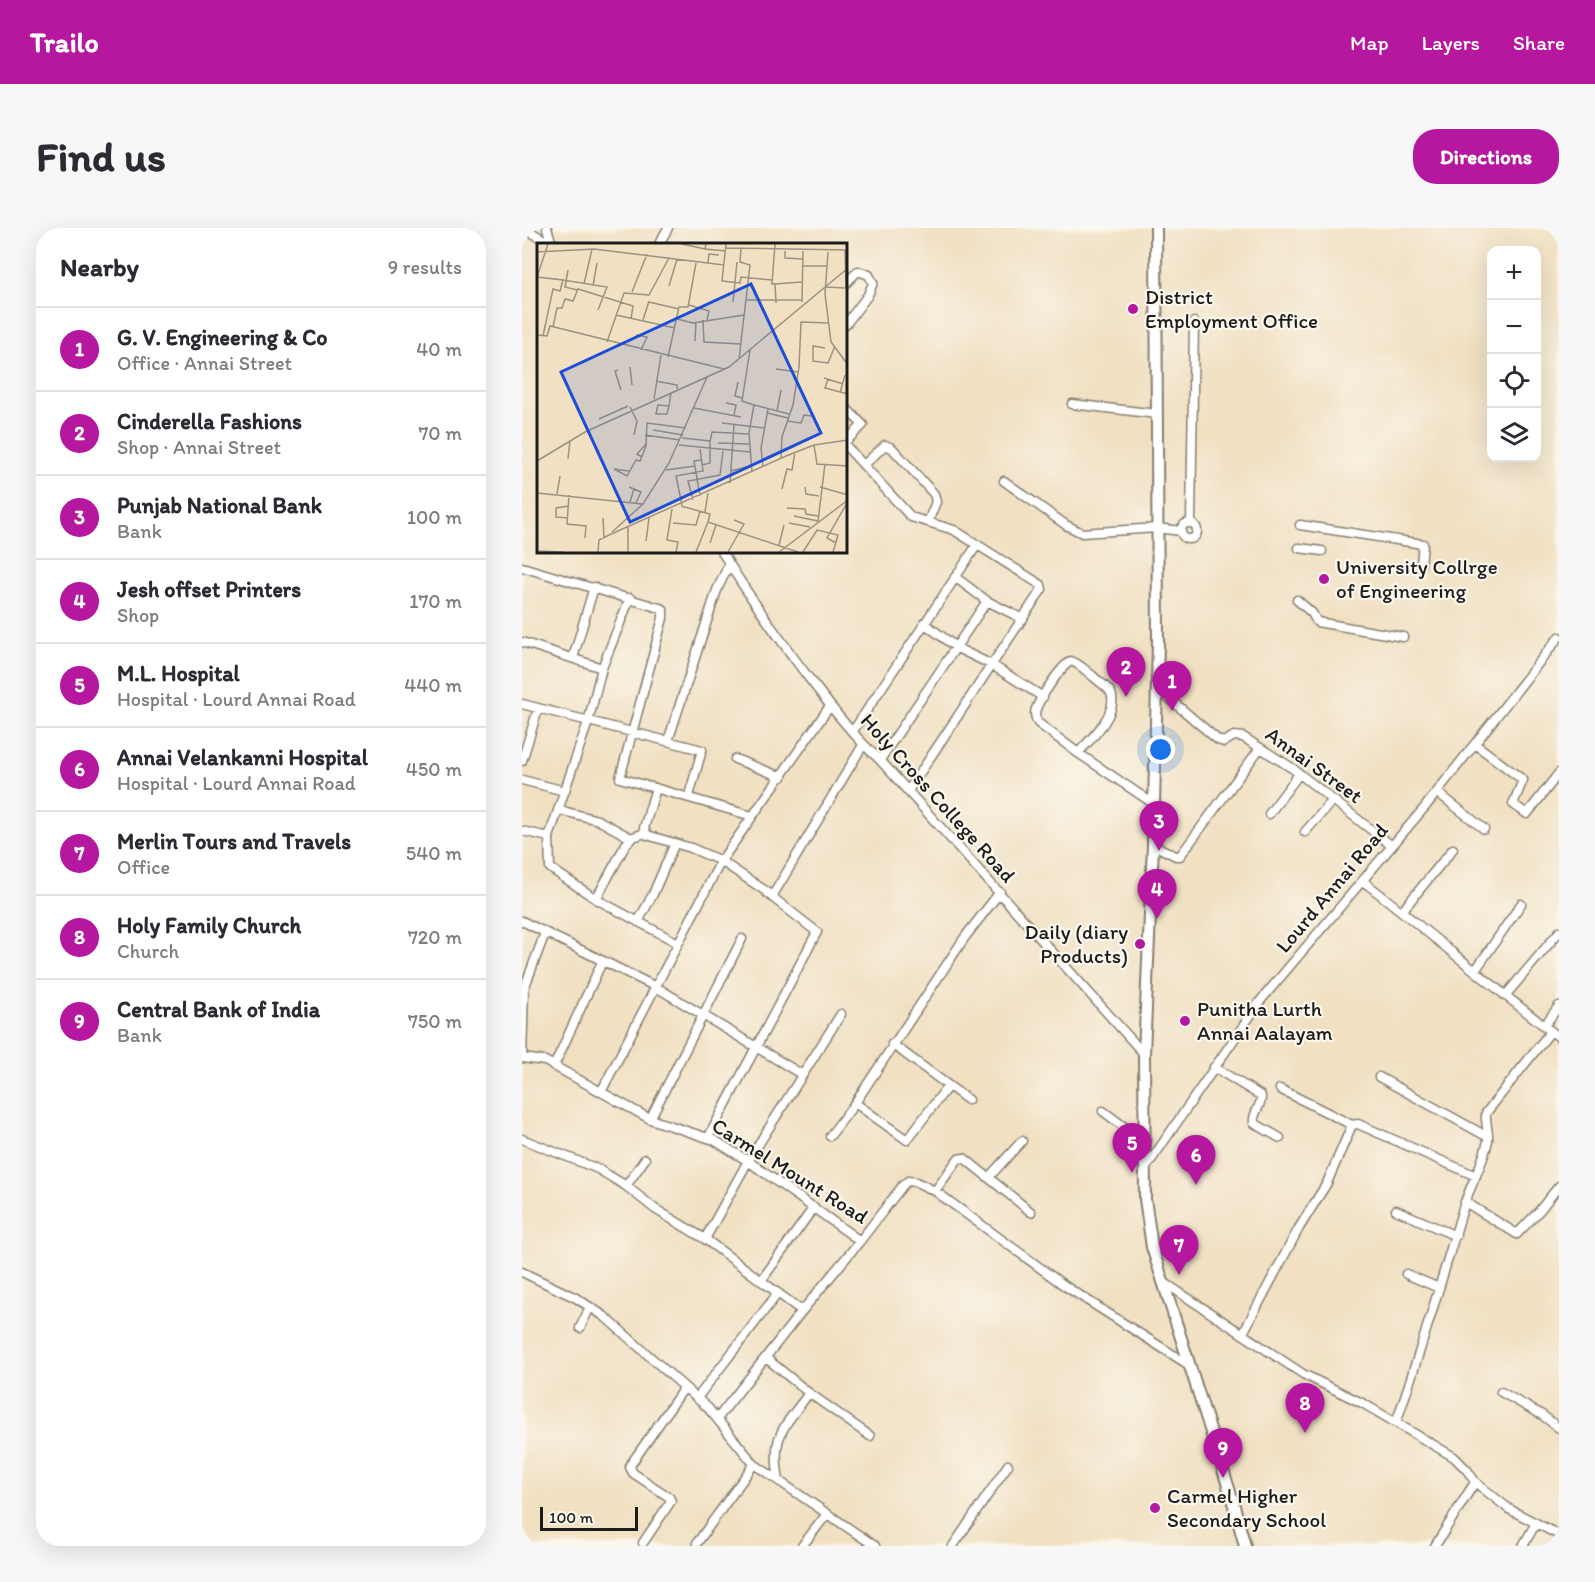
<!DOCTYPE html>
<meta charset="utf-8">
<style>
body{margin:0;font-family:Itim,sans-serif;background:#f7f7f7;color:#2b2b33}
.controls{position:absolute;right:18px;top:18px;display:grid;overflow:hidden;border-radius:12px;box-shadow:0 6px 24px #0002}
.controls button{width:54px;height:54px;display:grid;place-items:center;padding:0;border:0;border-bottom:2px solid #e1e1e2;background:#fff;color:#2b2b33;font:30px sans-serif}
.scale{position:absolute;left:18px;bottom:15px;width:98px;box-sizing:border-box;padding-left:6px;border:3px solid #1c1c1c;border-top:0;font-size:16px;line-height:21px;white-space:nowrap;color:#1c1c1c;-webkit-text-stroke:4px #fbf7ec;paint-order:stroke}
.you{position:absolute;left:639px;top:522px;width:21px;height:21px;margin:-15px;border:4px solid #fff;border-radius:50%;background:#1a73e8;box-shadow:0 0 0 9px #1a73e833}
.badge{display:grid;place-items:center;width:39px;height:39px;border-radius:50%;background:#b5179e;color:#fff;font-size:20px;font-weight:700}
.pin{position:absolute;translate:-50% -50px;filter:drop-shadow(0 2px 3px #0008)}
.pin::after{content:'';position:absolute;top:32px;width:21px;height:18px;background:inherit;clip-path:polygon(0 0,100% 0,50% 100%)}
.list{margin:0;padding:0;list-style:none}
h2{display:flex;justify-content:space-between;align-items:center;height:78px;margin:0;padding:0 24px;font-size:26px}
h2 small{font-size:20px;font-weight:400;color:#7c7c81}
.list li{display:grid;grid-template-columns:39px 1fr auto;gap:18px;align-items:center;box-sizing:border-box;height:84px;padding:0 24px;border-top:2px solid #e1e1e2}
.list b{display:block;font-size:22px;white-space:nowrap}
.list p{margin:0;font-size:20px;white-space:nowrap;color:#7c7c81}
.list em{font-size:20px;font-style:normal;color:#7c7c81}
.icon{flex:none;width:33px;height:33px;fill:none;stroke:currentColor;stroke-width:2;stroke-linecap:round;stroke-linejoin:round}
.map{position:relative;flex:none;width:1037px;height:1318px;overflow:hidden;border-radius:24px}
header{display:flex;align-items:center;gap:36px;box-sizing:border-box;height:84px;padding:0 30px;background:#b5179e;color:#fff}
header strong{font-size:28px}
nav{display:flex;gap:33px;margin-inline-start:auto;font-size:21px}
.intro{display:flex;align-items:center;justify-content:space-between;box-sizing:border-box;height:144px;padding:0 36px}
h1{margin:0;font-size:42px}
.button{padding:15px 27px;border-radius:24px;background:#b5179e;color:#fff;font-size:21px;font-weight:700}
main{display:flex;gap:36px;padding:0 36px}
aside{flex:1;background:#fff;border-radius:24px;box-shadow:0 6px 24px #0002}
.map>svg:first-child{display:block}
</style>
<header>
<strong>Trailo</strong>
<nav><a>Map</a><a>Layers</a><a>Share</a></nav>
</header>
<div class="intro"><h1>Find us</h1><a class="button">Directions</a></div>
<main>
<aside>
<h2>Nearby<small>9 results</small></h2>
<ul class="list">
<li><span class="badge">1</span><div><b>G. V. Engineering &amp; Co</b><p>Office · Annai Street</p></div><em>40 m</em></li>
<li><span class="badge">2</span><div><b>Cinderella Fashions</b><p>Shop · Annai Street</p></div><em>70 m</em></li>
<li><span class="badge">3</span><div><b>Punjab National Bank</b><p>Bank</p></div><em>100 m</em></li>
<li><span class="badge">4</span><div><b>Jesh offset Printers</b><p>Shop</p></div><em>170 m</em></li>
<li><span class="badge">5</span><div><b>M.L. Hospital</b><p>Hospital · Lourd Annai Road</p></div><em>440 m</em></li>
<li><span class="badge">6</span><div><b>Annai Velankanni Hospital</b><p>Hospital · Lourd Annai Road</p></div><em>450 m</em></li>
<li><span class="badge">7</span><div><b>Merlin Tours and Travels</b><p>Office</p></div><em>540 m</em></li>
<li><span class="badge">8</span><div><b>Holy Family Church</b><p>Church</p></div><em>720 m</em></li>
<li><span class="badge">9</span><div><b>Central Bank of India</b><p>Bank</p></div><em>750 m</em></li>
</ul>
</aside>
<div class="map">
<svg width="1037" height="1318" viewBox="0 0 1037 1318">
<rect width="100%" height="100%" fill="#fbf7ec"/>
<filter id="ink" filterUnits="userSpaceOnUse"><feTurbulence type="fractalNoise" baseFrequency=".0167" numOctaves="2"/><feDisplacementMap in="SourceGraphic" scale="12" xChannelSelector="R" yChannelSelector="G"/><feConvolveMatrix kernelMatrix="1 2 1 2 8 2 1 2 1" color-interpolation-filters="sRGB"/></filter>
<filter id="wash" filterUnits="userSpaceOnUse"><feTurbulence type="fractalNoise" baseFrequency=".008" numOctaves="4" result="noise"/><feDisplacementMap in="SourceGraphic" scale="24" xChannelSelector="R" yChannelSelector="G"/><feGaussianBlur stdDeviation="1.35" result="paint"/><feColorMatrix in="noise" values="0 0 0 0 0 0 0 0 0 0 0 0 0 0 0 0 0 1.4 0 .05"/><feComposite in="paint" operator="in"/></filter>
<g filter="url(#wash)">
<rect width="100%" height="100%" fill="#f1e0c2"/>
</g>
<g filter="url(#ink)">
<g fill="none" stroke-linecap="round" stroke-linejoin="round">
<g stroke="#867e6f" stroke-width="11">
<path id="minor" d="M2,0l27,16
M25,0l5,16
M137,16l9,-16
M324,55l12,-12 11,4 4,8 -5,12 -22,29
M550,176l85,10
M324,180l17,17 -17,16
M324,218l65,71 43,13 87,55 1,4 -134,202
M342,237l21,-20 7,3 42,46 2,8 -8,20
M482,253l62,44 16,8 75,-5 24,3
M659 303a8 8 0 1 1 16 0a8 8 0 1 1-16 0Z
M669,295l3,-201
M778,297l123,19 -2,20
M777,320l23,3
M200,324c26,43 53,81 83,121 23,30 47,62 75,87l264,294
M0,339l141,42v9l-43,160 132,38
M433,349l32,24 36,18
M775,372l15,13 5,9 86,15
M402,395l33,25 35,17 51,32
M0,414l80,26 -14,54 -39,115 1,31 46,31 82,44
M51,430l21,-71
M80,440l28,-70
M635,460l61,52 6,2 10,-6 9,1 49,31 100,78
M0,476l180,46 -13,46
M331,503l124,-186
M146,513l49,-151 12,-26
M953,516l48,36 -10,24 14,10 32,-41
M556,525c12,-13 41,-40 33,-60 -3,-6 -12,-11 -17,-16 -8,-6 -14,-13 -23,-16 -10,5 -31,37 -35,48 -2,5 -1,9 2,14l40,30 76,51
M213,531l47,18
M358,532l107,-159
M0,533l16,-52
M0,552l43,11
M134,560l-12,40 3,7 44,13 30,13 49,33 3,1 90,-150
M915,564l47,37
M37,582l39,10 33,18
M747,586l30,-40
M0,603l27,6
M783,604l28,-32
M631,617l23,11h4l80,-108
M841,653c66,51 129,106 196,156
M74,671l30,-55 7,-7 12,-4
M880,683l51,-62
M0,693l134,66 145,87
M116,694l15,-28 22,-51
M953,743l46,-67
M983,768l54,-64
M1022,798l15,-20
M370,816l76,56
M0,830l23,3 105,58 64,21 34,21 112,80 43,-56 5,-4 8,1 19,9 130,95 124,79
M0,830l2,-69 21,-56
M32,838l48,-104
M692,839l47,29c1,10 -9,17 -7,27l26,15
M857,849l109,60
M758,861l72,36
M79,864l120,-231 109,-155
M333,875l52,37 41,-54
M581,883l40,30
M128,891l92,-180
M308,908l25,-33 110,-166 35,-45
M186,910l109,-206 -50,-39
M0,911l76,30 28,17 29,23 50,30 97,72
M623,941l116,-169 164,-193 134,-170
M467,949l33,-36
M104,958l19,-27
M413,963l23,-32 6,-1 67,54
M943,974l52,32 22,-23 20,-25
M874,982l60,26
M183,1011l43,-78 93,-147
M0,1044l54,26 28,18 104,92 46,56 121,82
M884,1046l33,14
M239,1053l53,-74
M640,1053l141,93 61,30 90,53 13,13 8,12 34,27 50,26
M58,1100l10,-21
M721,1105l56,-105 28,-45 25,-58 6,-1 118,52
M244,1130l43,35 61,43
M979,1164l41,23 17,13
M175,1170l81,-105
M195,1191l85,-108 58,-70
M874,1195c25,-72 46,-145 68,-218 7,-21 20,-43 24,-65 1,-9 -3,-17 -2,-27l65,-82
M257,1253c-8,-47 4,-52 30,-88
M121,1315l28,-42 -2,-4 -36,-24 -3,-6 1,-3 53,-76
M175,1315l57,-79
M280,1318l25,-32
M431,1318l55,-81
M913,1318l40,-64
M1001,1318l13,-23"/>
</g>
<g stroke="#867e6f" stroke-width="14">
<path id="major" d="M634,0l2,415 -5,202 -9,209 1,145 7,48 79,248 14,51"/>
</g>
<use href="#minor" stroke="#fff" stroke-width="8"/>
<use href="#major" stroke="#fff" stroke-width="10"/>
</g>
</g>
<g fill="#b5179e" stroke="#fbf7ec" stroke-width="2">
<circle cx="611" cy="81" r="6"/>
<circle cx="802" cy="351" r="6"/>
<circle cx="618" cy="716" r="6"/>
<circle cx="663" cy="793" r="6"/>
<circle cx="633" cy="1280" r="6"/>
</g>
<g text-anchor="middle" stroke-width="4.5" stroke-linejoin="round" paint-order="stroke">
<g font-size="21" fill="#1c1c1c" stroke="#fbf7ec" text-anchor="start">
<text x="623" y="76">District<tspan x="623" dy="24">Employment Office</tspan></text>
<text x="814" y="346">University Collrge<tspan x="814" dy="24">of Engineering</tspan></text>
<text x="606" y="711" text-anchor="end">Daily (diary<tspan x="606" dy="24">Products)</tspan></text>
<text x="675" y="788">Punitha Lurth<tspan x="675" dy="24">Annai Aalayam</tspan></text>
<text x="645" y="1275">Carmel Higher<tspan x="645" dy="24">Secondary School</tspan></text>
</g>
<g font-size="21" fill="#1c1c1c" stroke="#fbf7ec">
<text transform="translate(792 537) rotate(36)" y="7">Annai Street</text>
<text transform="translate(416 570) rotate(48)" y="7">Holy Cross College Road</text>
<text transform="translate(810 660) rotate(-50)" y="7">Lourd Annai Road</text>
<text transform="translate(268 943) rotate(32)" y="7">Carmel Mount Road</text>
</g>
</g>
<g transform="translate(15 15)">
<rect width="310" height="310" fill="#f1e0c2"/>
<path fill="none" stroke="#9c9280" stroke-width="1.5" d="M145,1l23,5M169,1l-1,5 21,2M189,1l-4,37 18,2 1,-6 31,3M238,1l-3,40h3M189,5l122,2M308,7l1,38M248,8v7l18,1M0,9l57,-3 130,16M291,9l-3,42 6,48 17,23M171,20l1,-9 10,1M265,23h25M31,27l-3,17 12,3M26,37l44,7 -9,23M47,41l8,-35M56,43l4,-23M132,43l8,-27M289,44l19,1M95,49l15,-38M210,57h55M112,59l30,7M196,59l4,-40M265,59l1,-51M239,60l-1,-19 27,-2M152,62l20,6 -2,9M79,72l59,13M140,76l16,4 51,-8M106,77l6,-19M166,77l1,22 37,2M16,84l4,-19h5l3,-9 8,2 5,-12 55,17 -2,13M0,92l10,1 3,-10 174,43M99,92l11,2 -6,13M6,93l10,-47 7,2 3,-11 -26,-3 11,-33M158,98l1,-19M70,99l17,-49 25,2 20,-37M288,105l-12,-2v15l15,2 7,-17M213,107l-8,51 12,4 -5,28 3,39M131,114l11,-50h9l8,-44M202,116l11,-94 -10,-3 1,-13M93,124l2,18M239,126l22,3M81,127l-3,1 6,19M287,135l19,6M291,136l-3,9 23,6M119,138l21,4v4M201,139l-3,14 7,2M303,150l5,-18M117,156l7,-44M189,160l10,2 -2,10M217,162l35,9M132,163l-11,-1 -2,9h11l2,-8 2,-13M93,164l7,14 -3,14M157,165l47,9M240,168l4,-21M230,170l21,5M62,176l29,-13M250,178l14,2 3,-8 8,1M185,180l42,5M116,187l30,5M108,192l35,5M145,195l28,3v22l-8,2M173,199l2,-10 37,2M181,200l32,1M142,202l71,7M277,202l3,19 31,2M105,214l-5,-3 9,-10M244,215l1,-21 11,-32 6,-38 2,-45 28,1M31,216l2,-18M0,218l48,-29 144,-65 119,-99M226,224l-2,-19 7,-39M129,227l29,-4M92,228l-15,-2 13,7 9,-16 4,1 6,-15 1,-23 39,5M194,228l19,-5M193,240l4,-58M92,244l5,2 -4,13M268,244l1,7 13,2M283,244l28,8M97,246l7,3 -5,11M245,246l5,-20 5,1 3,-18M0,250l105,11M20,251l3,-18M32,252l-2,29 19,2 -1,12M163,253l-6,-35 7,-1M156,257l-5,-19 32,-6 3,-24M145,262l-6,-29 27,-5 -3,-22M144,263l29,8 -2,8 90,30M250,265l18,1 1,5 12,2M135,266l-5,31 11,2 -2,10M168,269l3,-19M257,273l24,5 7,-57M31,275l-12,-1v-9l13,-2M66,275l1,20M136,280l23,2 4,-14M252,280l21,4M91,284v25M75,289l31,-28 26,-41 38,-86M109,298l3,-23M173,300l6,-18M299,300l-9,-5 20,-35M242,302l5,-20M1,308l26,1M61,309l1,-12 10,-5 177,-79 28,-11 34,-5M159,309l12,-30M191,309l16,-28 -10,-4M242,309l69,-52M266,309l14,-22 21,5 -5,17"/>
<path fill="#1d4ed8" fill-opacity="0.15" stroke="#1d4ed8" stroke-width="3" d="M214,41l70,149 -191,89 -69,-150z"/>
<rect width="310" height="310" fill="none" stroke="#1c1c1c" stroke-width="3"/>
</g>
</svg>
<div class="controls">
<button>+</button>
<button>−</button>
<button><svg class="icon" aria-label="locate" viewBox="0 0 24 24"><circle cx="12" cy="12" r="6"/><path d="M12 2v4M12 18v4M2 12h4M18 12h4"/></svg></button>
<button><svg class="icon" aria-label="layers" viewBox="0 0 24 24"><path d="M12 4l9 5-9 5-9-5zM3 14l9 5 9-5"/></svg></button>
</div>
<div class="scale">100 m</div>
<div class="you"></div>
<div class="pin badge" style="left:650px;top:483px">1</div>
<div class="pin badge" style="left:604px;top:469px">2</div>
<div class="pin badge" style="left:637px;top:623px">3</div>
<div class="pin badge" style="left:635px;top:691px">4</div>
<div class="pin badge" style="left:610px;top:945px">5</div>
<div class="pin badge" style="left:674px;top:957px">6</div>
<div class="pin badge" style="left:657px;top:1047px">7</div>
<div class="pin badge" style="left:783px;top:1205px">8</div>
<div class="pin badge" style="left:701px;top:1250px">9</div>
</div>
</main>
